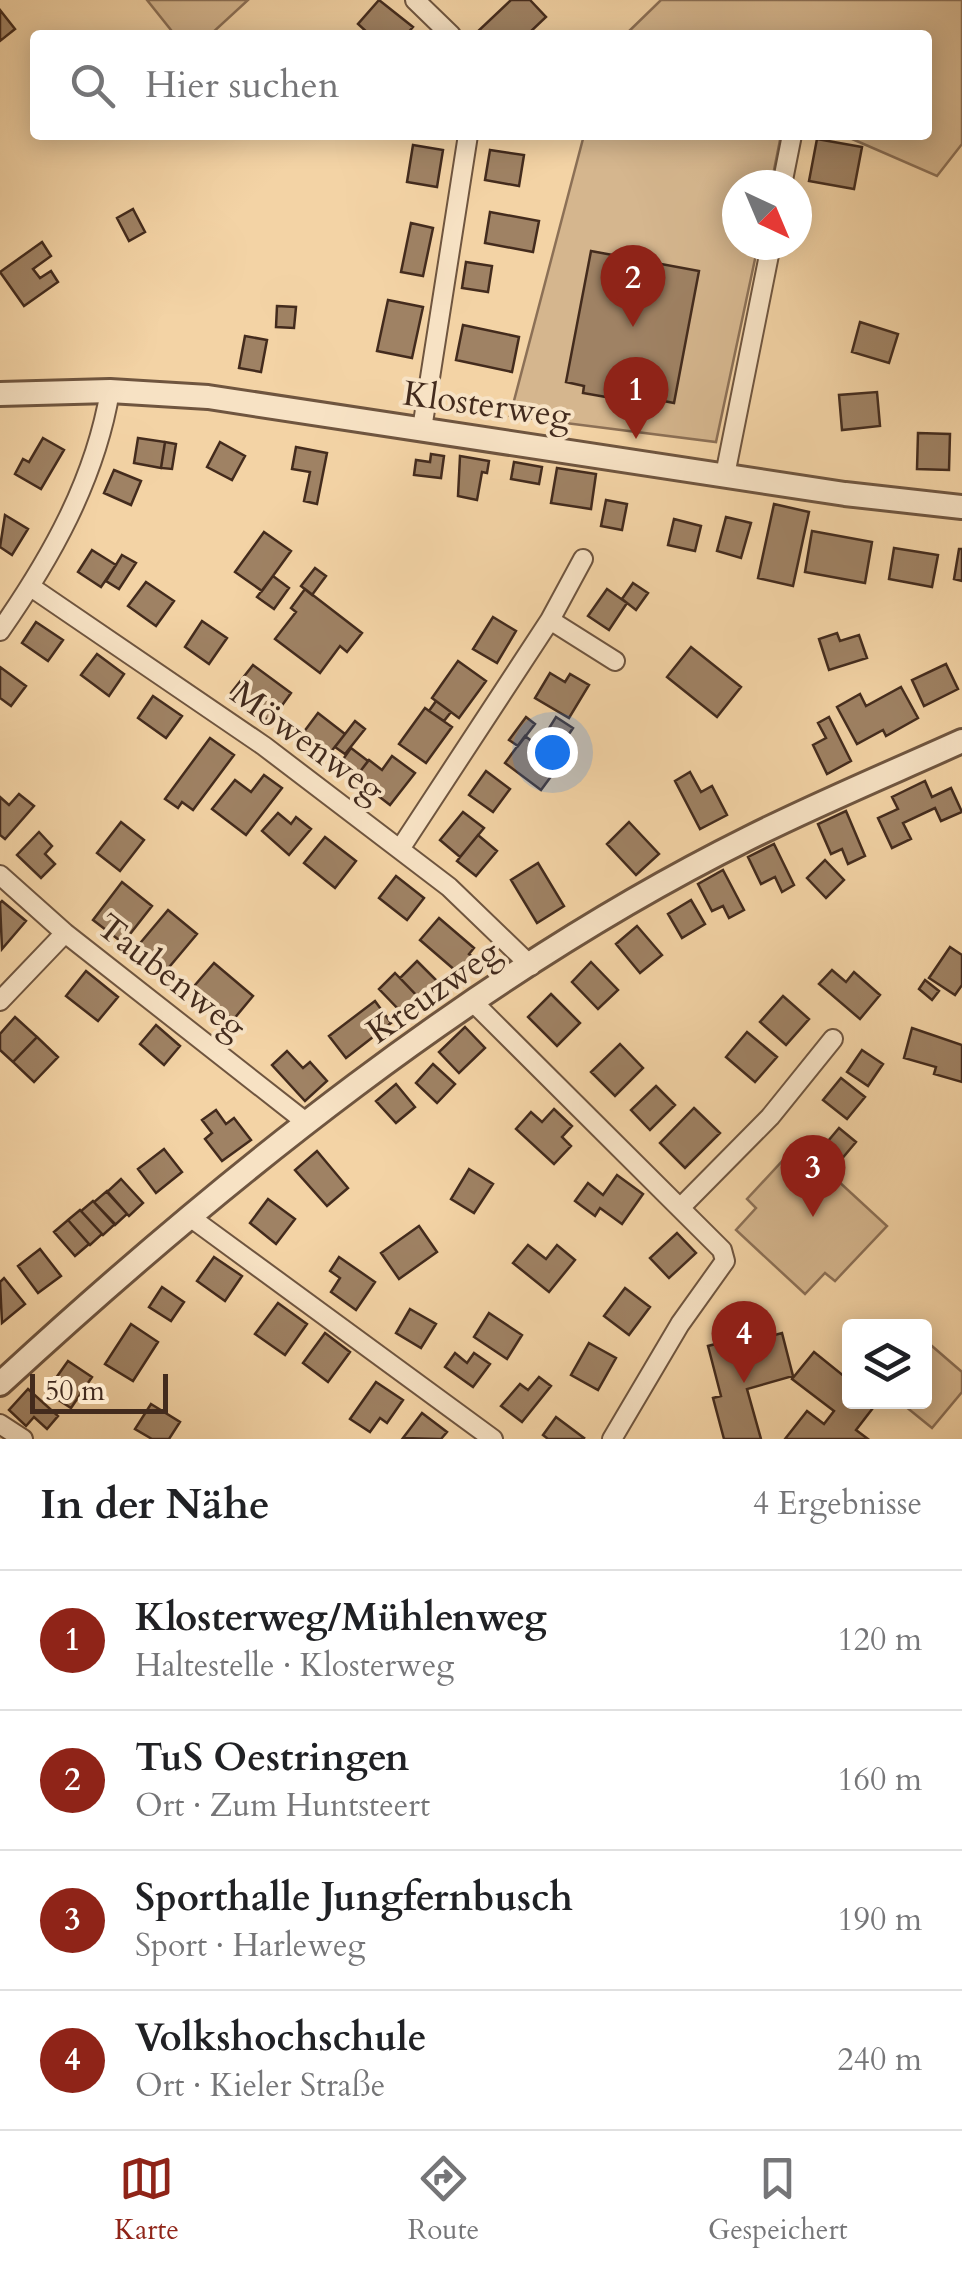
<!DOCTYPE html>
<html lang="de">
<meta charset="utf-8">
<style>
body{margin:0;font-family:Cardo,serif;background:#f2f2f2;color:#202124}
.controls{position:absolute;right:30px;bottom:30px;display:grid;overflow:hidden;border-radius:10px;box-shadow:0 5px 25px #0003}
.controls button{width:90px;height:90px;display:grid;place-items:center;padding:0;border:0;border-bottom:2px solid #e0e0e0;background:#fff;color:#202124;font:50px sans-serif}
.compass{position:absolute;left:722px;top:170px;width:90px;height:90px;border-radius:50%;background:#fff;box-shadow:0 5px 25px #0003;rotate:136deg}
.scale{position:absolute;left:30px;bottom:25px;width:138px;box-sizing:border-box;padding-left:10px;border:5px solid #432b1d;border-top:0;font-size:28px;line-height:35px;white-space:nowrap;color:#432b1d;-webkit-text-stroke:8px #f7e2c4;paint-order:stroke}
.you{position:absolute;left:552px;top:752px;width:35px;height:35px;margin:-25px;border:8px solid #fff;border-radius:50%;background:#1a73e8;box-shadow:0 0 0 15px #1a73e833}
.badge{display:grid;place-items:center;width:65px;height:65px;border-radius:50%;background:#8f2418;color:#fff;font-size:32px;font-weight:700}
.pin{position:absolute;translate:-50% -82px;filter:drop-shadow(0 2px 5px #0008)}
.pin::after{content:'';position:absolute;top:52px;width:35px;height:30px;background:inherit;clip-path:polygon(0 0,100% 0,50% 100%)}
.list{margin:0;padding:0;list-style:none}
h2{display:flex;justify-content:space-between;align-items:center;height:130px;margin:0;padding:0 40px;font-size:42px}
h2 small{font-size:32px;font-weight:400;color:#757577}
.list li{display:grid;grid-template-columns:65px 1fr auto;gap:30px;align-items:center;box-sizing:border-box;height:140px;padding:0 40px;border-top:2px solid #e0e0e0}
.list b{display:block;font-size:38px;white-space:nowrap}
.list p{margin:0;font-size:32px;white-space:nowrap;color:#757577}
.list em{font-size:32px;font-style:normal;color:#757577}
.icon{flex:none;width:55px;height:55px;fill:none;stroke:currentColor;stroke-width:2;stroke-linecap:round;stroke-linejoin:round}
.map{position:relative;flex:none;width:962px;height:1439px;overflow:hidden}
.search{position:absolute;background:#fff;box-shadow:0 5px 25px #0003;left:30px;right:30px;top:30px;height:110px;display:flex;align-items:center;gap:25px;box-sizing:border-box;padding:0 35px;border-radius:10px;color:#757577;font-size:38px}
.sheet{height:690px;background:#fff}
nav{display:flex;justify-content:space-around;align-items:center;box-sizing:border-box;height:140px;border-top:2px solid #e0e0e0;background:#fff;font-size:28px;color:#757577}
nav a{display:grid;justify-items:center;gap:5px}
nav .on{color:#8f2418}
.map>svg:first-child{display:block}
</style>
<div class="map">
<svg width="962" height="1439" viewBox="0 0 962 1439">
<rect width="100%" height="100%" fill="#f3d3a5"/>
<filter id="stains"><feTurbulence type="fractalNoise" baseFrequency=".002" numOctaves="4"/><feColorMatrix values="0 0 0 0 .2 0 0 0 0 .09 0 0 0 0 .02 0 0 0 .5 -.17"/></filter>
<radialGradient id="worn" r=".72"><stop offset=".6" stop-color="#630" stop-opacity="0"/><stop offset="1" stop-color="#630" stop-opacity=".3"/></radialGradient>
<path fill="#d5b68e" stroke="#8c7056" stroke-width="2.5" d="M147,0h101l-38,35h-35z
M661,0h301v144l-25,32 -94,-41h84v-100h-302z
M584,135h197l-10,50h-34v60h21l-42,197 -206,-26z
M798,1144l89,82 -52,55 -10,-8 -20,21 -69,-64 20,-22 -9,-9z
M925,1340l37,32v20l-30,36 -32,-26h24z"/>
<path fill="#9f8264" stroke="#432b1d" stroke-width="2.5" d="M379,0l34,27 -7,8h-36l-12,-11z
M511,0h19l16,17 -19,18h-53z
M0,10l15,19 -15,12z
M817,139l45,8 -8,42 -45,-8z
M413,145l30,5 -6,37 -30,-5z
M490,150l34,5 -5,31 -34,-6z
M133,209l12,23 -16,9 -12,-23z
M490,212l49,9 -6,31 -48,-9z
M411,223l22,5 -10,48 -22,-4z
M42,242l9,14 -18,13 7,9 11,-7 7,11 -34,24 -24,-34z
M591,251l108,20 -25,132 -26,-5 -2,6 -63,-11 1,-7 -18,-4z
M466,262l26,4 -4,26 -26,-4z
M388,300l35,7 -11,51 -35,-7z
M277,306l19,1 -2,21 -18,-1z
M860,322l38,12 -9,29 -37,-11z
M463,325l56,12 -7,35 -56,-12z
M245,336l22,4 -6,32 -22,-4z
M877,392l3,34 -38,4 -3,-35z
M918,433l32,1 -1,36 -32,-1z
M43,438l21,12 -23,39 -26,-15 8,-15 6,3z
M138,438l27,4 -4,26 -27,-5z
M165,442l11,2 -4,25 -11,-1z
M220,442l25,14 -13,24 -25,-13z
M296,447l31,6 -10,51 -13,-3 6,-29 -18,-3z
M431,454l13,2 -3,22 -27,-3 2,-15 14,2z
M460,456l29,5 -2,12 -5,-1 -5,28 -19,-4z
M514,462l28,5 -3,17 -28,-5z
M557,468l39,6 -5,35 -40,-6z
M114,470l27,11 -10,24 -27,-12z
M606,500l21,4 -5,26 -21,-4z
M774,504l35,8 -16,74 -35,-8z
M5,515l23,14 -16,26 -12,-8z
M726,517l25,6 -10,35 -24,-7z
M674,519l27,7 -6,25 -27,-6z
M812,531l60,11 -7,41 -60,-11z
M264,532l27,19 -29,40 -27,-19z
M894,548l44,7 -6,32 -43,-8z
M959,549h3v32l-8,-2z
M92,550l24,15 -15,22 -23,-15z
M122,555l14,8 -17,26 -13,-8z
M315,568l11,8 -14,19 -11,-9z
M273,576l16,12 -15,21 -17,-12z
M146,582l28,19 -18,25 -28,-20z
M633,583l15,10 -12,17 -14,-11z
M305,589l57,44 -15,19 -7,-6 -20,27 -45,-34 21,-27 -5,-4z
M607,589l20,14 -18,27 -21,-14z
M493,617l23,14 -19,32 -24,-14z
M202,621l25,17 -18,26 -24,-17z
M36,622l27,18 -15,21 -26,-18z
M837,633l3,8 19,-6 8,23 -38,12 -10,-31z
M691,647l50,40 -24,30 -50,-40z
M97,654l27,20 -15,22 -28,-21z
M458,661l28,20 -27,37 -27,-20z
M946,664l12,25 -34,17 -12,-26z
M253,665l38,28 -21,29 -39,-29z
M0,667l26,19 -15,20 -11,-8z
M550,673l15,9 5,-8 19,11 -20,33 -34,-20z
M901,687l17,31 -32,18 -3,-6 -26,14 -20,-37 23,-13 6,12z
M153,696l29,20 -16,22 -28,-20z
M436,701l15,11 -7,9 -15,-10z
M425,708l27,19 -26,36 -27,-19z
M318,713l27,21 -19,24 -26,-21z
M526,717l9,7 -17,22 -9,-6z
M556,717l17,11 -10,15 -17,-10z
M829,717l22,44 -24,13 -14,-29 13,-7 -8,-15z
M355,721l10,8 -20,25 -10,-7z
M525,736l36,27 -20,27 -36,-27z
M210,738l24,17 -41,55 -11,-8 -4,6 -13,-9z
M351,748l17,13 -12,16 -17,-12z
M392,756l23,17 -25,32 -35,-27 14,-18 13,10z
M486,771l24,18 -17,23 -24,-17z
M690,772l11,20 11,-6 15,29 -27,14 -25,-48z
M264,775l18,13 -36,47 -34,-26 23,-29 16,12z
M925,781l7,16 19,-9 11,24 -21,9 -6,-13 -32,15 8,16 -19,9 -14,-30 20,-9 -6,-12z
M19,794l15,12 -29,33 -5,-4v-38l9,8z
M846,811l19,45 -17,8 -6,-15 -11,5 -13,-30z
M463,812l21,16 -24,29 -20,-17z
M278,813l13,11 5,-7 15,12 -22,26 -27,-24z
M121,822l23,18 -24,31 -23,-18z
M629,822l30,32 -23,21 -29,-31z
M39,832l13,14 -7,8 10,10 -14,14 -24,-23z
M478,835l19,16 -21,25 -19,-15z
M325,837l31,24 -21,27 -31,-25z
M774,844l20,41 -12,7 -7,-15 -14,7 -13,-27z
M825,860l19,20 -18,18 -19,-20z
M538,863l26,43 -27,17 -26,-43z
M723,870l21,40 -15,8 -6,-12 -11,5 -14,-27z
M396,876l28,22 -17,22 -28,-22z
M122,882l30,24 -29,37 -30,-23z
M691,900l14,24 -23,14 -14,-24z
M2,901l24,20 -24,28 -2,-46z
M168,910l29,24 -32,38 -29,-24z
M439,918l35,30 -5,6 9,8 -14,16 -44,-38z
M637,926l25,29 -22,18 -24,-29z
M950,947l12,8v30l-7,10 -26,-17z
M417,961l22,22 -17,18 -22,-23z
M591,962l27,28 -20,19 -26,-27z
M214,963l39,33 -20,24 -11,-9 -5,5 -28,-24z
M832,970l14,12 8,-10 26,23 -20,24 -41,-35z
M86,971l32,26 -20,24 -32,-25z
M395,973l23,24 -16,16 -23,-24z
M925,980l14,11 -7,9 -13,-11z
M551,994l29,29 -23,23 -29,-29z
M783,996l26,23 -23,26 -26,-23z
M375,1001l16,22 -45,35 -17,-22z
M15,1017l22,20 -24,25 -13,-12v-16z
M156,1025l24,21 -16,19 -24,-21z
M465,1027l20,21 -26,25 -20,-21z
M912,1028l50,17v37l-28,-8 2,-7 -32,-9z
M747,1032l30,25 -22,25 -29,-25z
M37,1037l21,20 -24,25 -21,-20z
M620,1044l23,24 -28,28 -24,-24z
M862,1050l21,14 -15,22 -21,-14z
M287,1051l16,17 7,-6 17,19 -22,20 -33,-36z
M433,1064l22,20 -18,19 -21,-20z
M841,1078l24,19 -18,22 -24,-19z
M396,1084l19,23 -19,16 -20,-22z
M656,1086l19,19 -25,25 -19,-20z
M694,1108l26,25 -35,35 -25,-25z
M554,1109l18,17 -10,11 9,9 -17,18 -38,-35 15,-17 11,10z
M216,1110l10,14 8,-6 17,22 -29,21 -17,-22 7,-6 -10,-13z
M839,1128l17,14 -16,19 -17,-14z
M164,1149l18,23 -26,21 -18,-24z
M317,1151l31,37 -21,18 -32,-36z
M469,1169l24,15 -19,29 -23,-14z
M617,1175l26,19 -21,30 -22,-16 -5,8 -20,-15 13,-18 15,12z
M121,1179l22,24 -14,13 -22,-24z
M107,1191l20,23 -12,11 -21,-23z
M268,1199l27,20 -19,25 -26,-21z
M93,1201l22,23 -12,11 -22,-24z
M80,1210l22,24 -12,11 -22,-25z
M68,1220l21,24 -14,12 -21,-24z
M419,1226l18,26 -38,27 -18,-26z
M677,1233l19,20 -27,25 -19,-20z
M528,1245l18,14 11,-14 18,15 -26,32 -36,-29z
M40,1249l21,27 -23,17 -20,-27z
M214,1257l28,19 -17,25 -28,-20z
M339,1257l36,25 -19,28 -25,-18 9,-14 -10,-7z
M4,1278l21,26 -23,19 -2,-41z
M162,1287l22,15 -13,19 -22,-14z
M625,1288l25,19 -21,28 -25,-19z
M278,1303l29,21 -22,31 -30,-21z
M410,1309l26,15 -15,24 -25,-15z
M489,1313l33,22 -15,24 -33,-22z
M131,1324l27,18 -25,39 -28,-17z
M325,1333l25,19 -22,30 -25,-19z
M782,1333l11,43 -46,13 14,50h-37l-11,-41 8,-2 -13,-50 31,-8 2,6z
M589,1343l27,15 -18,32 -27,-15z
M814,1352l36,29v21l26,2 -20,26 12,9h-83l22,-28 17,13 10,-13 -42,-32z
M455,1353l12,10 7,-10 16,11 -17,23 -28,-20z
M68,1361l24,16 -21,31 -25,-16z
M539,1377l12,9 -29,36 -21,-16 19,-22 8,6z
M376,1382l27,18 -16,23 -7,-5 -10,14 -20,-13z
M28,1389l30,27 -11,13 -13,-12 -8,9 -17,-16z
M151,1404l29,18 -11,17h-17l-17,-10z
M422,1413l25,19 -6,7 -38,-1z
M556,1417l28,21 -1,1h-35l-5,-4z"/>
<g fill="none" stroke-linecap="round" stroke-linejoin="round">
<g stroke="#6f553f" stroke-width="22">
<path id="minor" d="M415,0l36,35
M782,185l10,-50
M422,429l46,-294
M725,475l46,-230
M31,587l233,159 185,141 82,79
M550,620l33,-61
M0,631c51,-73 95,-151 110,-240
M400,849l150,-229 65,41
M0,875l65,58 242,190
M0,1001l65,-68
M474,1003l248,247 3,11 -45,63 -68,115
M682,1206l88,-89 63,-78
M190,1217l303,222
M0,1424l23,15"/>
</g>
<g stroke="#6f553f" stroke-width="28">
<path id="tertiary" d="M0,394l110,-3 98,6 637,97 117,13
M0,1384c220,-203 479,-412 749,-546 70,-35 142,-65 213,-97"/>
</g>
<use href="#minor" stroke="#f7e2c4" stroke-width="18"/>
<use href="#tertiary" stroke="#f7e2c4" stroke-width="22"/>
</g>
<g text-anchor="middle" stroke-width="8" stroke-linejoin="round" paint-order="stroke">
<g font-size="35" fill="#432b1d" stroke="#f7e2c4">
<text transform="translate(487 404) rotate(8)" y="12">Klosterweg</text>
<text transform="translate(308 741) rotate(36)" y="12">Möwenweg</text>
<text transform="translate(172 976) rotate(38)" y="12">Taubenweg</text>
<text transform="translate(433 991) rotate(-35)" y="12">Kreuzweg</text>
</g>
</g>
<rect width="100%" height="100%" filter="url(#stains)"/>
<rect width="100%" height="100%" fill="url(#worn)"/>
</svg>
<div class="controls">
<button><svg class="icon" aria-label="layers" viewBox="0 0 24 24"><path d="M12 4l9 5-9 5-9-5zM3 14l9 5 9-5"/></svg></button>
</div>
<svg class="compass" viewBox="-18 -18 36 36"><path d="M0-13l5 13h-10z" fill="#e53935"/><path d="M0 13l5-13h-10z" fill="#757577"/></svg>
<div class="scale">50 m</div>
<div class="you"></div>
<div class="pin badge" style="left:636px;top:439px">1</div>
<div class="pin badge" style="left:633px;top:327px">2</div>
<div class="pin badge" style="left:813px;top:1217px">3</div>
<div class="pin badge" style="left:744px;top:1383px">4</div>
<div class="search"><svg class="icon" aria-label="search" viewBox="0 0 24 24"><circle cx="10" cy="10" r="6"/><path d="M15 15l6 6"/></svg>Hier suchen</div>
</div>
<section class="sheet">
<h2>In der Nähe<small>4 Ergebnisse</small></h2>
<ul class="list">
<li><span class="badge">1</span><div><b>Klosterweg/Mühlenweg</b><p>Haltestelle · Klosterweg</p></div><em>120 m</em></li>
<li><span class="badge">2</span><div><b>TuS Oestringen</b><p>Ort · Zum Huntsteert</p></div><em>160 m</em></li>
<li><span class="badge">3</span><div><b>Sporthalle Jungfernbusch</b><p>Sport · Harleweg</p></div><em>190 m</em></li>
<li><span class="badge">4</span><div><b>Volkshochschule</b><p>Ort · Kieler Straße</p></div><em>240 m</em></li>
</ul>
</section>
<nav>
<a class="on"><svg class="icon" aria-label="map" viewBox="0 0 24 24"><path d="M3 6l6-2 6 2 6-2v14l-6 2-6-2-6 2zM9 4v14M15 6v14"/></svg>Karte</a>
<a><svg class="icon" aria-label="directions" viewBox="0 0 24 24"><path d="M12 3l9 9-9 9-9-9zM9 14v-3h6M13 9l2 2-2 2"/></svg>Route</a>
<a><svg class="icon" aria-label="saved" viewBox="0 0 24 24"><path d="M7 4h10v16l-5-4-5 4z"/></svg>Gespeichert</a>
</nav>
